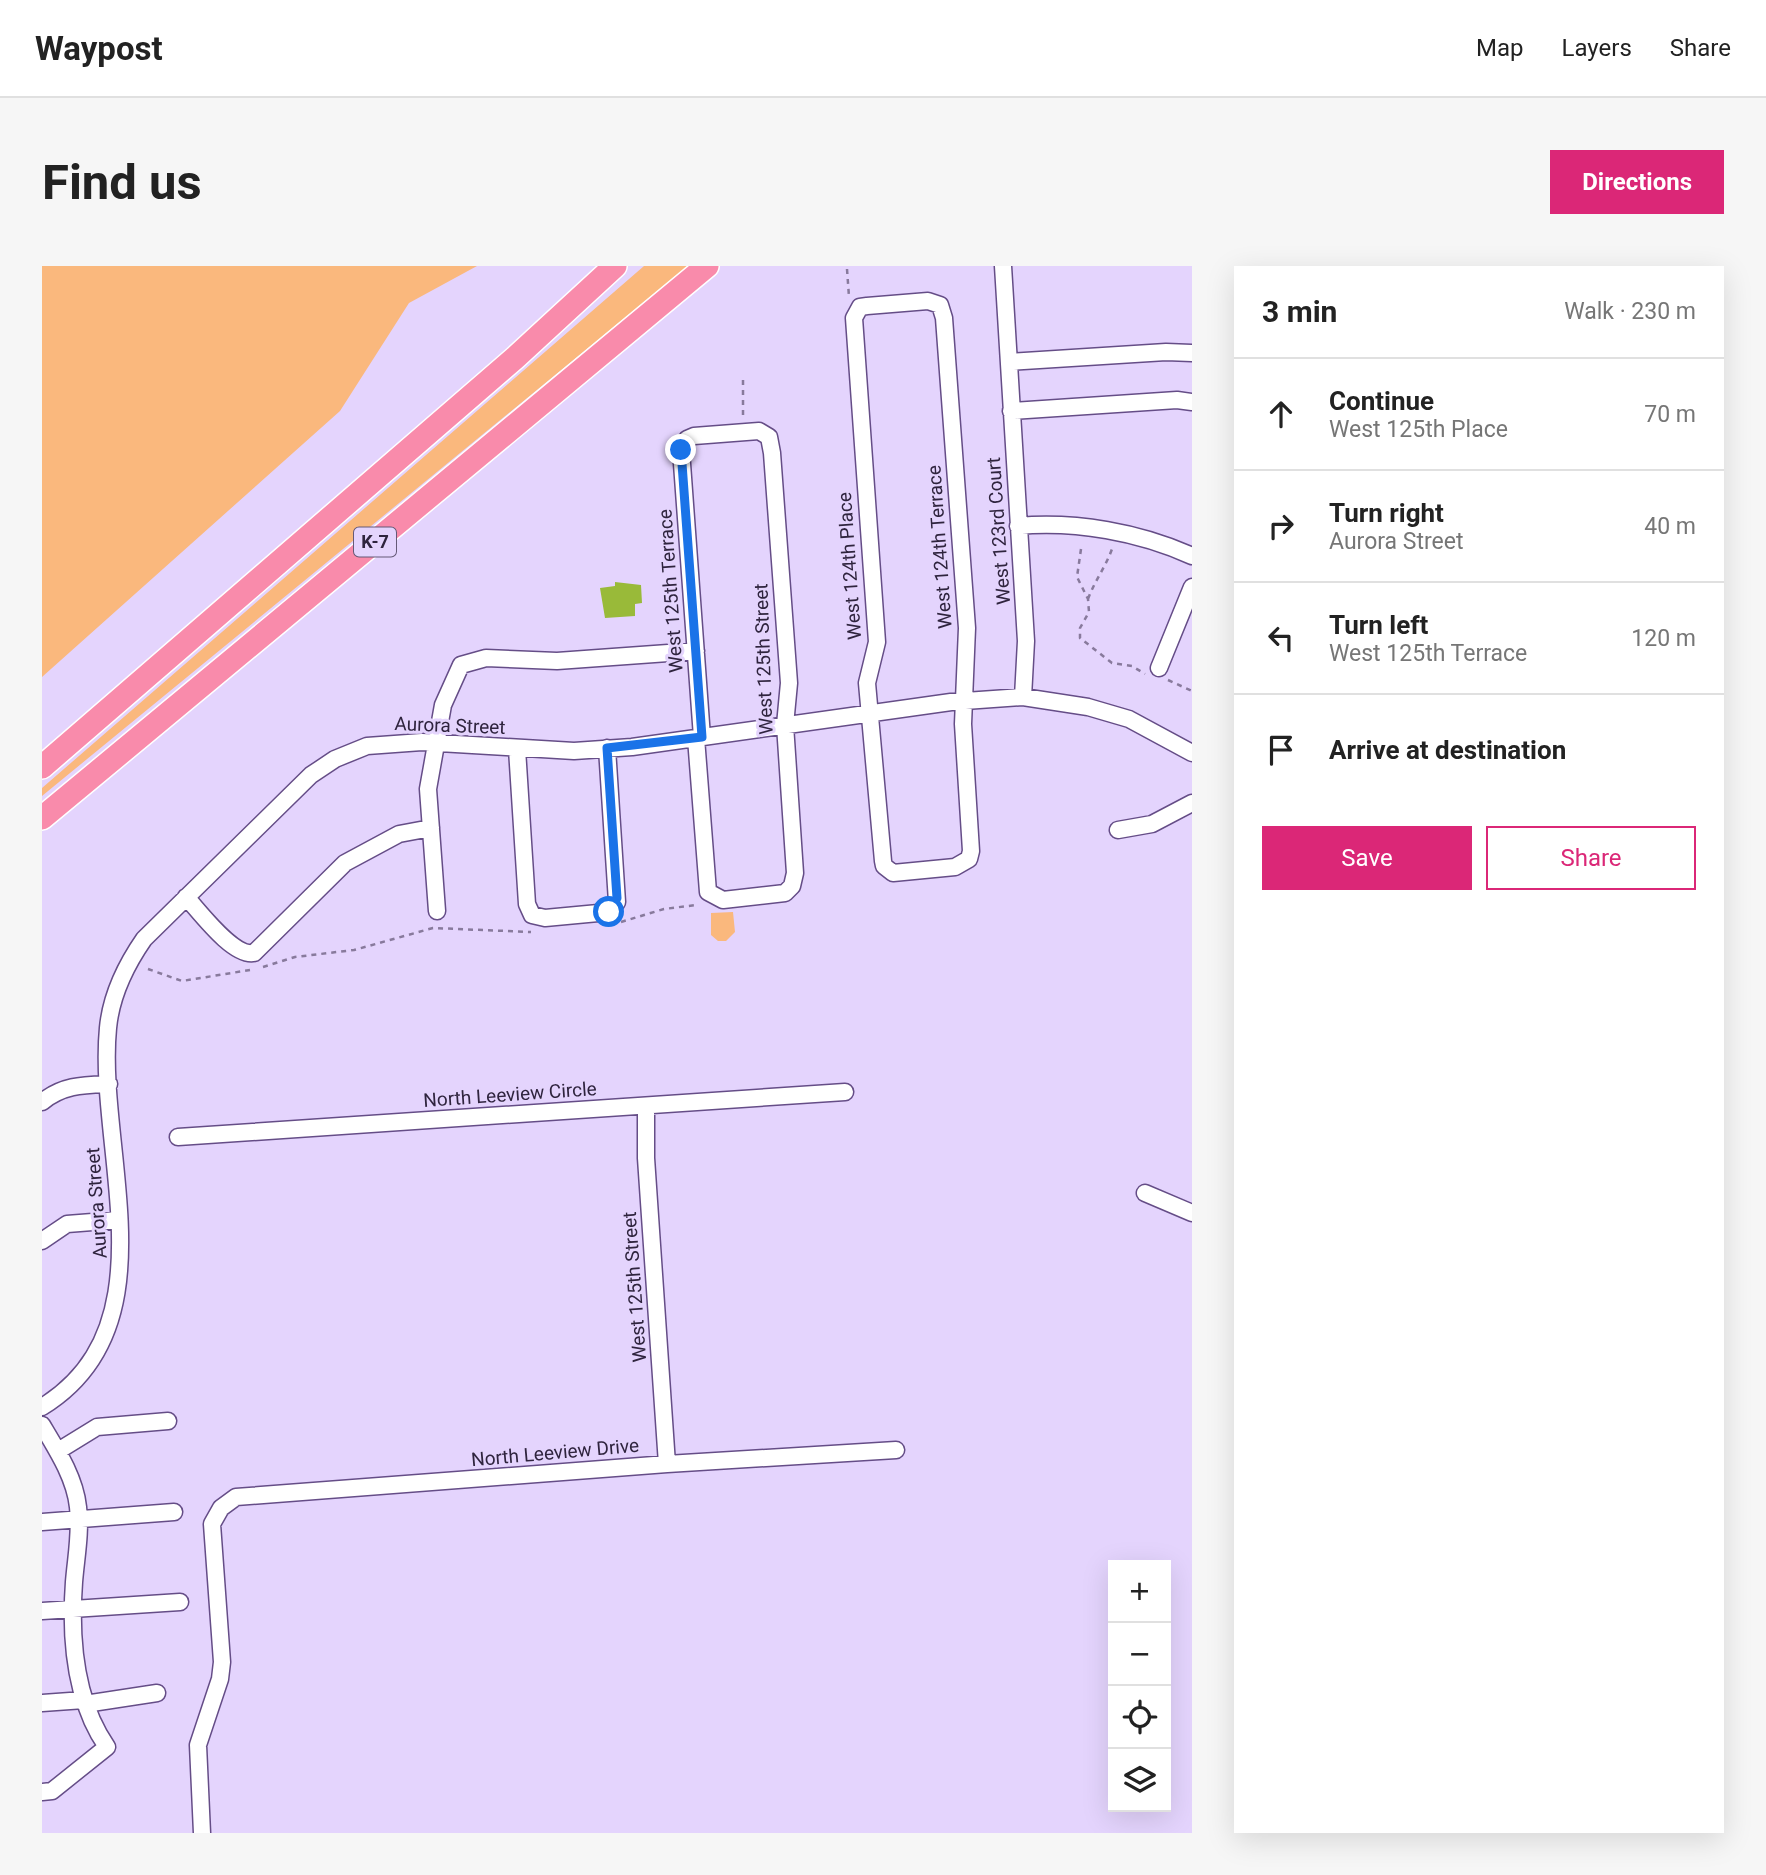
<!DOCTYPE html>
<meta charset="utf-8">
<style>
body{margin:0;font-family:Roboto,sans-serif;background:#f6f6f6;color:#222}
.controls{position:absolute;right:21px;bottom:21px;display:grid;overflow:hidden;border-radius:0px;box-shadow:0 7px 28px #0002}
.controls button{width:63px;height:63px;display:grid;place-items:center;padding:0;border:0;border-bottom:2px solid #e0e0e0;background:#fff;color:#222;font:35px sans-serif}
.stop{position:absolute;width:21px;height:21px;margin:-16px;border:5px solid #1a73e8;border-radius:50%;background:#fff}
.stop.end{background:#1a73e8;border-color:#fff;box-shadow:0 2px 7px #0008}
.list{margin:0;padding:0;list-style:none}
h2{display:flex;justify-content:space-between;align-items:center;height:91px;margin:0;padding:0 28px;font-size:30px}
h2 small{font-size:23px;font-weight:400;color:#767676}
.list li{display:grid;grid-template-columns:46px 1fr auto;gap:21px;align-items:center;box-sizing:border-box;height:112px;padding:0 28px;border-top:2px solid #e0e0e0}
.list b{display:block;font-size:26px;white-space:nowrap}
.list p{margin:0;font-size:23px;white-space:nowrap;color:#767676}
.list em{font-size:23px;font-style:normal;color:#767676}
.actions{display:flex;gap:14px;padding:21px 28px}
.actions a{flex:1;padding:16px 0;border:2px solid #db2777;border-radius:0px;text-align:center;font-size:24px;color:#db2777}
.actions .main{background:#db2777;color:#fff}
.icon{flex:none;width:38px;height:38px;fill:none;stroke:currentColor;stroke-width:2;stroke-linecap:round;stroke-linejoin:round}
.map{position:relative;flex:none;width:1150px;height:1567px;overflow:hidden;border-radius:0px}
header{display:flex;align-items:center;gap:42px;box-sizing:border-box;height:98px;padding:0 35px;background:#fff;border-bottom:2px solid #e0e0e0}
header strong{font-size:33px}
nav{display:flex;gap:38px;margin-inline-start:auto;font-size:24px}
.intro{display:flex;align-items:center;justify-content:space-between;box-sizing:border-box;height:168px;padding:0 42px}
h1{margin:0;font-size:49px}
.button{padding:18px 32px;border-radius:0px;background:#db2777;color:#fff;font-size:24px;font-weight:700}
main{display:flex;gap:42px;padding:0 42px}
aside{flex:1;background:#fff;border-radius:0px;box-shadow:0 7px 28px #0002}
.map>svg:first-child{display:block}
</style>
<header>
<strong>Waypost</strong>
<nav><a>Map</a><a>Layers</a><a>Share</a></nav>
</header>
<div class="intro"><h1>Find us</h1><a class="button">Directions</a></div>
<main>
<div class="map">
<svg width="1150" height="1567" viewBox="0 0 1150 1567">
<rect width="100%" height="100%" fill="#e4d4fd"/>
<path fill="#fab87d" d="M0,0h435l-68,37 -69,108 -298,266z
M602,0h44l-646,530v-8z
M691,646l2,20 -9,9h-8l-7,-6v-22z"/>
<path fill="#99ba39" d="M573,316l26,3 1,18 -7,1v12l-30,2 -5,-30 15,-2z"/>
<g fill="none" stroke-linecap="round" stroke-linejoin="round">
<g stroke="#654d87" stroke-width="19">
<path id="minor" d="M961,0l23,375 -3,56
M886,35l12,4 4,13 23,310 -4,96 8,127 -2,8 -14,8 -62,6 -9,-7 -1,-5 -16,-178 10,-41 -23,-324 6,-11 7,-1z
M967,96l157,-10 26,1
M969,145l166,-11 15,2
M976,260c58,-5 121,6 174,30
M1117,402l33,-81
M654,472l12,154 15,8 62,-7 7,-7 3,-13 -10,-148 4,-42 -17,-230 -3,-16 -10,-6 -65,5 -7,3 -6,11 21,287
M475,483l10,155 5,11 13,3 64,-6 8,-10 -10,-154
M1076,564l34,-6 40,-21
M144,631c14,15 47,60 68,56l91,-90 54,-29 32,-6
M395,645l-9,-122 15,-84 18,-40 25,-7 71,3 139,-10
M0,836c21,-17 41,-17 67,-18
M604,840v52l21,306
M136,871l667,-45
M1103,927l47,20
M0,975l25,-17 51,-4
M0,1141c132,-81 54,-257 66,-379 3,-32 18,-63 36,-89l167,-164 24,-16 32,-13 55,-4 152,9 58,-4 319,-45 72,-5 65,10 41,12 63,34
M0,1159c15,25 33,53 36,82 3,26 -2,50 -4,75 -4,55 1,119 33,165l-55,44 -10,1
M16,1185l39,-24 71,-6
M0,1256l132,-10
M0,1345l138,-9
M0,1437l42,-3
M43,1438l72,-11
M160,1567l-4,-88 22,-66 2,-17 -10,-138 9,-16 15,-11 431,-33 229,-14"/>
</g>
<g stroke="#fff" stroke-width="26">
<path id="highway" d="M0,501l473,-409 100,-92
M0,552l665,-552"/>
</g>
<path stroke="#887a9c" stroke-width="2.5" stroke-dasharray="5 5" stroke-linecap="butt" d="M805,3l2,28
M701,149v-38
M1039,283l-4,28 11,22 1,13 -9,16v10l32,25 20,3 13,8
M1046,333c7,-19 19,-34 25,-53
M1126,414l24,11
M579,656l43,-13 32,-4
M221,701l32,-10 59,-7 79,-22 98,4
M106,703l34,12 68,-11"/>
<use href="#minor" stroke="#fff" stroke-width="16"/>
<use href="#highway" stroke="#f98bab" stroke-width="23"/>
</g>
<g fill="none" stroke-linecap="round" stroke-linejoin="round">
<path stroke="#1a73e8" stroke-width="9" d="M567,646l8,-14 -10,-150 95,-11 -21,-287"/>
</g>
<g text-anchor="middle" stroke-width="6" stroke-linejoin="round" paint-order="stroke">
<rect fill="#e4d4fd" stroke="#655977" stroke-width="2" x="312" y="261.5" width="42" height="29" rx="5"/>
<g font-size="18" font-weight="bold" fill="#2f243e">
<text x="333" y="282">K-7</text>
</g>
<g font-size="19" fill="#2f243e" stroke="#e4d4fd">
<text transform="translate(956 265) rotate(-94)" y="7">West 123rd Court</text>
<text transform="translate(897 281) rotate(-94)" y="7">West 124th Terrace</text>
<text transform="translate(807 300) rotate(-94)" y="7">West 124th Place</text>
<text transform="translate(628 325) rotate(-94)" y="7">West 125th Terrace</text>
<text transform="translate(721 393) rotate(-92)" y="7">West 125th Street</text>
<text transform="translate(408 459) rotate(2)" y="7">Aurora Street</text>
<text transform="translate(468 828) rotate(-4)" y="7">North Leeview Circle</text>
<text transform="translate(54 937) rotate(-94)" y="7">Aurora Street</text>
<text transform="translate(592 1021) rotate(-94)" y="7">West 125th Street</text>
<text transform="translate(513 1186) rotate(-5)" y="7">North Leeview Drive</text>
</g>
</g>
</svg>
<div class="controls">
<button>+</button>
<button>−</button>
<button><svg class="icon" aria-label="locate" viewBox="0 0 24 24"><circle cx="12" cy="12" r="6"/><path d="M12 2v4M12 18v4M2 12h4M18 12h4"/></svg></button>
<button><svg class="icon" aria-label="layers" viewBox="0 0 24 24"><path d="M12 4l9 5-9 5-9-5zM3 14l9 5 9-5"/></svg></button>
</div>
<div class="stop" style="left:567px;top:646px"></div>
<div class="stop end" style="left:639px;top:184px"></div>
</div>
<aside>
<h2>3 min<small>Walk · 230 m</small></h2>
<ul class="list">
<li><svg class="icon" aria-label="ahead" viewBox="0 0 24 24"><path d="M12 20V5M6 11l6-6 6 6"/></svg><div><b>Continue</b><p>West 125th Place</p></div><em>70 m</em></li>
<li><svg class="icon" aria-label="right" viewBox="0 0 24 24"><path d="M7 20v-9h11M14 6l5 5-5 5"/></svg><div><b>Turn right</b><p>Aurora Street</p></div><em>40 m</em></li>
<li><svg class="icon" aria-label="left" viewBox="0 0 24 24"><path d="M17 20v-9H6M10 6l-5 5 5 5"/></svg><div><b>Turn left</b><p>West 125th Terrace</p></div><em>120 m</em></li>
<li><svg class="icon" aria-label="arrive" viewBox="0 0 24 24"><path d="M6 21V4h12l-3 4 3 4H6"/></svg><div><b>Arrive at destination</b></div></li>
</ul>
<div class="actions"><a class="main">Save</a><a>Share</a></div>
</aside>
</main>
